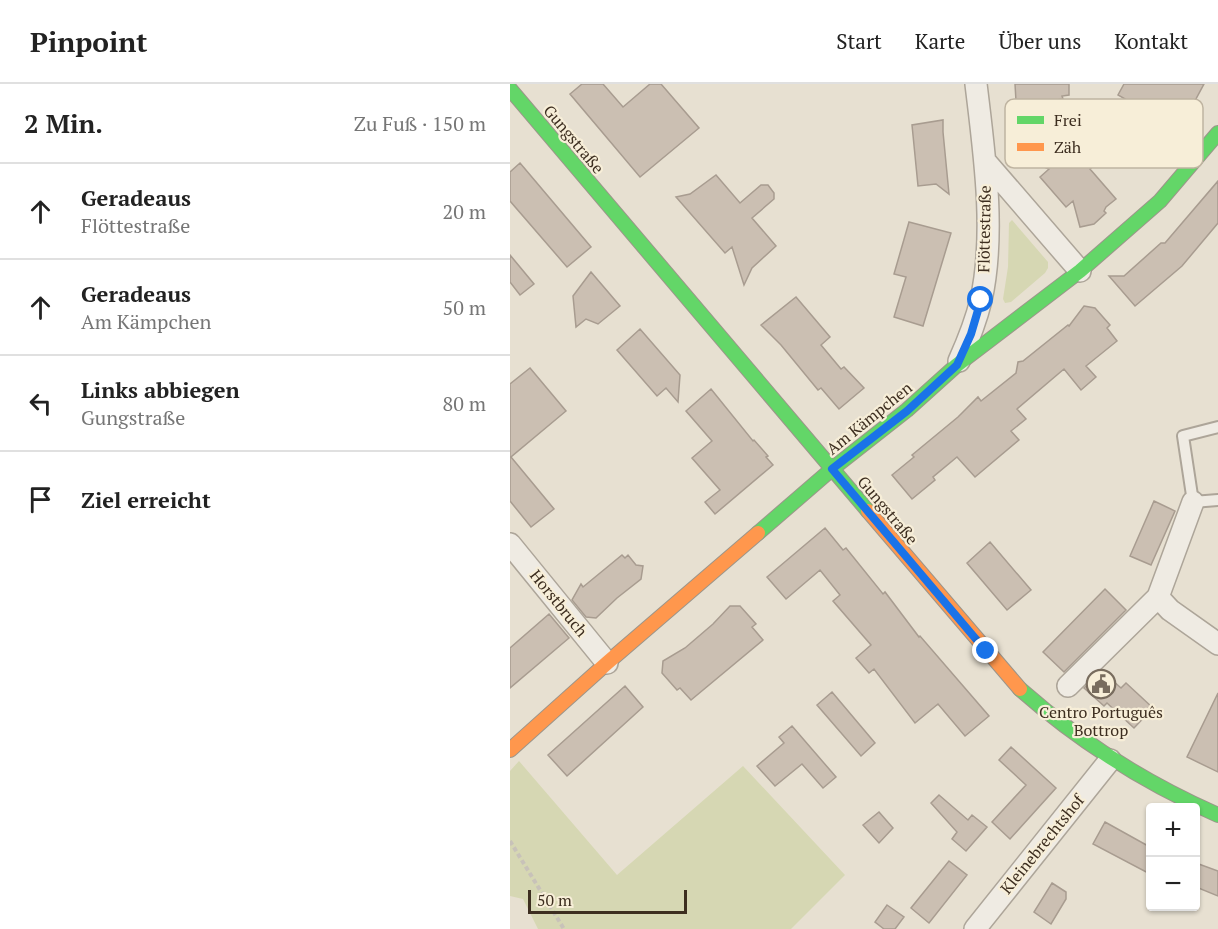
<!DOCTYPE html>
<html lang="de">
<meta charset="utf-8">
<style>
body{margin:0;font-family:"PT Serif",serif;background:#f2f2f2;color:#222}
.controls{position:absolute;right:18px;bottom:18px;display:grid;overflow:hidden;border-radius:6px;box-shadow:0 2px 4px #0004}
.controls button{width:54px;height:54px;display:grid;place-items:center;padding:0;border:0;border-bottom:2px solid #e0e0e0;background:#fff;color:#222;font:30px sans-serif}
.scale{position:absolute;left:18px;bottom:15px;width:159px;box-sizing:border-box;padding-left:6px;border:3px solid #3d2e20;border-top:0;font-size:16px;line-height:21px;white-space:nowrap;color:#3d2e20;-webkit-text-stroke:4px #f7eed8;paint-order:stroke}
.stop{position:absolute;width:18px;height:18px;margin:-14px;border:4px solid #1a73e8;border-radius:50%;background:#fff}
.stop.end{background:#1a73e8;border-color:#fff;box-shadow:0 2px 6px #0008}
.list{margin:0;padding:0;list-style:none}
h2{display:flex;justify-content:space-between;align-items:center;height:78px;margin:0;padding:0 24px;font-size:26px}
h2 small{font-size:20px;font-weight:400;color:#767676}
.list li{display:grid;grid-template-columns:39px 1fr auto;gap:18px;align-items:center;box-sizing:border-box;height:96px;padding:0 24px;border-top:2px solid #e0e0e0}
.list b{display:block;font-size:22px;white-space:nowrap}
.list p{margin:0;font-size:20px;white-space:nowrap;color:#767676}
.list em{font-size:20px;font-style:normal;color:#767676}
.icon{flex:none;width:33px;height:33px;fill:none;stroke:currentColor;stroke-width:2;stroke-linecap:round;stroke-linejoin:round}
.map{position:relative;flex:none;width:708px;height:845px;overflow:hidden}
header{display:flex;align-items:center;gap:36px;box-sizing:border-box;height:84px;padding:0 30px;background:#fff;border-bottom:2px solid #e0e0e0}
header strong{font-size:28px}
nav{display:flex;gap:33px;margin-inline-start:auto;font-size:21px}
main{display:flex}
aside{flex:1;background:#fff}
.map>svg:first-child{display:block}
</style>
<header>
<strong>Pinpoint</strong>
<nav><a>Start</a><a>Karte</a><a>Über uns</a><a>Kontakt</a></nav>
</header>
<main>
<aside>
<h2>2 Min.<small>Zu Fuß · 150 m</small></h2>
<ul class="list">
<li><svg class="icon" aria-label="ahead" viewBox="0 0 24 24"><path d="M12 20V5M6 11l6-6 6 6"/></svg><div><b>Geradeaus</b><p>Flöttestraße</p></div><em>20 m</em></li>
<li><svg class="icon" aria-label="ahead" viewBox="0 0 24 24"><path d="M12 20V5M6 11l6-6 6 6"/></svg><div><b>Geradeaus</b><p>Am Kämpchen</p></div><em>50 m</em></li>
<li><svg class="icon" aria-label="left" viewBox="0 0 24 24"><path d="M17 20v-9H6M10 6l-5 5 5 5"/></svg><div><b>Links abbiegen</b><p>Gungstraße</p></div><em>80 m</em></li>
<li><svg class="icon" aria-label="arrive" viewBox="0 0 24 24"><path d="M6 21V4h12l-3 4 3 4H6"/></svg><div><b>Ziel erreicht</b></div></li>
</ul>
</aside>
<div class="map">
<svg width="708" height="845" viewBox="0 0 708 845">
<rect width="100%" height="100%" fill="#e7e0d1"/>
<path fill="#d6d7b3" d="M502,136l36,42v6l-3,5 -34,29 -6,1 -2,-4 5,-32 1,-44z
M9,677l98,114 126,-109 102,109 -54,54h-253l-15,-30 -13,-3v-125z"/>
<path fill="#cbbfb2" stroke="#a89c90" stroke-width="1.5" d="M72,0h21l20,23 27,-23h11l38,44 -59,49 -70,-83z
M505,0h54v11l-7,1 1,3 -30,4v-3l-17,1z
M614,0h80l-28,52 -25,-13 4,-7 -37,-21z
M556,32l34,44 -10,9 26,30 -10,8 -2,4 2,2 -12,11 -14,3 -7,-26 -7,6 -26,-30 9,-8 -37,-15 18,-7z
M433,36v12l6,62 -13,-10 -18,2 -6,-61z
M10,79l71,84 -24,20 -57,-66v-29z
M206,91l24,28 21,-18h7l6,8v6l-22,19 24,28 -24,22 -8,17 -12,-38 -7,6 -49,-56 14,-3z
M708,97v42l-36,43 -47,40 -26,-30h15l37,-33h4z
M399,138l42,11 -28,93 -29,-9 12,-40 -12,-3z
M0,171l24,29 -14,11 -10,-13z
M81,188l29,34 -22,18 -12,-5 -10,8 -3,-31z
M286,213l34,40 -9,8 20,24 3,-2 20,21 -25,21 -18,-21 -3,2 -37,-45 -20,-20z
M574,222l11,2 15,17 -3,3 10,13 -31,25 10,11 -15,13 -17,-21 -47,40 9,10 -15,12 8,9 -44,37 -18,-20 -24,20 2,3 -23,19 -20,-24 22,-18 -2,-2 46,-38 20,-20 3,4 35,-28 2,-11 5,-1 45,-36 1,1z
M130,245l40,46 -2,27 -12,-14 -9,8 -40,-46z
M20,284l36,43 -55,46 43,52 -23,18 -21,-26v-117z
M201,305l42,52 1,-1 14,16 -2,1 7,8 -58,49 -10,-12 15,-12 -28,-32 20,-17 -26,-30z
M644,417l21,10 -24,54 -21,-9z
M315,444l18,22 3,-2 37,46 2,-2 34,45 1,-1 69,80 -24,20 -27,-32 -23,19 -41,-54 -5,4 -13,-15 15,-13 -38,-44 7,-6 -20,-25 -34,29 -19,-22z
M480,458l41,48 -24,20 -40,-47z
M112,471l3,3 3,-3 8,10 7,1 -2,13 -24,19 -21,20 -10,-1 -14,-17 9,-16 2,3z
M595,505l21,21 -62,62 -21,-20z
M220,522h10l16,18 -4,3 11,13 -72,60 -11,-12 -3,2 -15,-17 1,-12 22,-13 28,-24z
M39,530l20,24 -59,50v-40z
M592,587l19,17 5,-5 27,25 -19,20 -27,-25 -3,3 -20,-18z
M115,602l18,21 -76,69 -19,-21z
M322,608l43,51 -14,13 -44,-51z
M708,609v79l-31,-15z
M282,642l44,51 -13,11 -21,-24 -27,22 -18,-20 27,-23 -5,-6z
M501,663l45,41 -46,51 -18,-17 34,-37 -27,-25z
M429,711l29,25 4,-5 15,12 -21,24 -14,-12 5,-7 -26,-29z
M369,728l14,16 -14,15 -16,-18z
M595,738l45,25v27l-57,-30z
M439,777l18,14 -38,48 -18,-15z
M686,779l22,8v25l-22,-9z
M542,799l14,9v7l-15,25 -17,-12z
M377,821l17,12 -9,12h-11l-9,-7z"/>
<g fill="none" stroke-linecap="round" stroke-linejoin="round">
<g stroke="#ada599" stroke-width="14">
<path id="lane" d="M708,343l-35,9 10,66 25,-2"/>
</g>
<g stroke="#ada599" stroke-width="24">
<path id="street" d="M475,77l95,110
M449,277c9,-20 17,-40 22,-61 15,-67 3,-149 -5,-216
M683,418l-35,95 12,13 48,34
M0,460l97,119
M558,602l90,-89
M465,845l135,-169"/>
</g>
<g stroke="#9c958a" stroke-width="16">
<path id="fast" d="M0,5l358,422
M248,449l74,-64 75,-59 50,-45 123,-94 80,-70 58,-68
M510,605c60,53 125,94 198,126"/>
</g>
<g stroke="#9c958a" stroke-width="16">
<path id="slow" d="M358,427l152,178
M0,666l97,-87 151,-130"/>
</g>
<path stroke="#c8c2b9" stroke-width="4" stroke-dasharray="4.5 3" stroke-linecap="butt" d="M0,757l54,88"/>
<use href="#lane" stroke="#efebe3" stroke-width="10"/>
<use href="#street" stroke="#efebe3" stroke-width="21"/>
<use href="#fast" stroke="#63d668" stroke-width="14"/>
<use href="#slow" stroke="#ff974d" stroke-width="14"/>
</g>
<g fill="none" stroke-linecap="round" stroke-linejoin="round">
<path stroke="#1a73e8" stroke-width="8" d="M471,216l-10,34 -14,31 -50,46 -75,58 154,182"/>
</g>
<defs>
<g id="civic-ring" transform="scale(1.5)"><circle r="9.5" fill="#f7eed8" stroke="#786c5e" stroke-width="1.5"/><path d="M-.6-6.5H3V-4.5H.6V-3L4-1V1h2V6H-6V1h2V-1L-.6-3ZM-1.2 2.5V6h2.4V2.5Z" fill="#786c5e"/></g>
</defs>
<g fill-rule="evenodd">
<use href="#civic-ring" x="591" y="600"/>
</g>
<g text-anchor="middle" stroke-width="4.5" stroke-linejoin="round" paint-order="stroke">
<g font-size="16" fill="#3d2e20" stroke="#f7eed8">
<text transform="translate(64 55) rotate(50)" y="6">Gungstraße</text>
<text transform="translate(474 145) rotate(-89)" y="6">Flöttestraße</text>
<text transform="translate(359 334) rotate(-39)" y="6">Am Kämpchen</text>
<text transform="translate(378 426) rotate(50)" y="6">Gungstraße</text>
<text transform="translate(49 519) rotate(51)" y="6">Horstbruch</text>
<text transform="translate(532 760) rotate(-51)" y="6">Kleinebrechtshof</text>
</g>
<g font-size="16" fill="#3d2e20" stroke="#f7eed8">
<text x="591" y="634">Centro Português<tspan x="591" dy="18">Bottrop</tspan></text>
</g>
</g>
<rect x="495" y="15" width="198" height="69" rx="9" fill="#f7eed8" stroke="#bfb4a1" stroke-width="1.5"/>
<rect x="507" y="32" width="27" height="8" fill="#63d668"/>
<rect x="507" y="59" width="27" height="8" fill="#ff974d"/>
<g font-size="16" fill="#3d2e20">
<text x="544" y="42">Frei</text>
<text x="544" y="69">Zäh</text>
</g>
</svg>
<div class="controls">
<button>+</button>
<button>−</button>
</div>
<div class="scale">50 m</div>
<div class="stop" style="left:471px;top:216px"></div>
<div class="stop end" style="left:476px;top:567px"></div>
</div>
</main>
